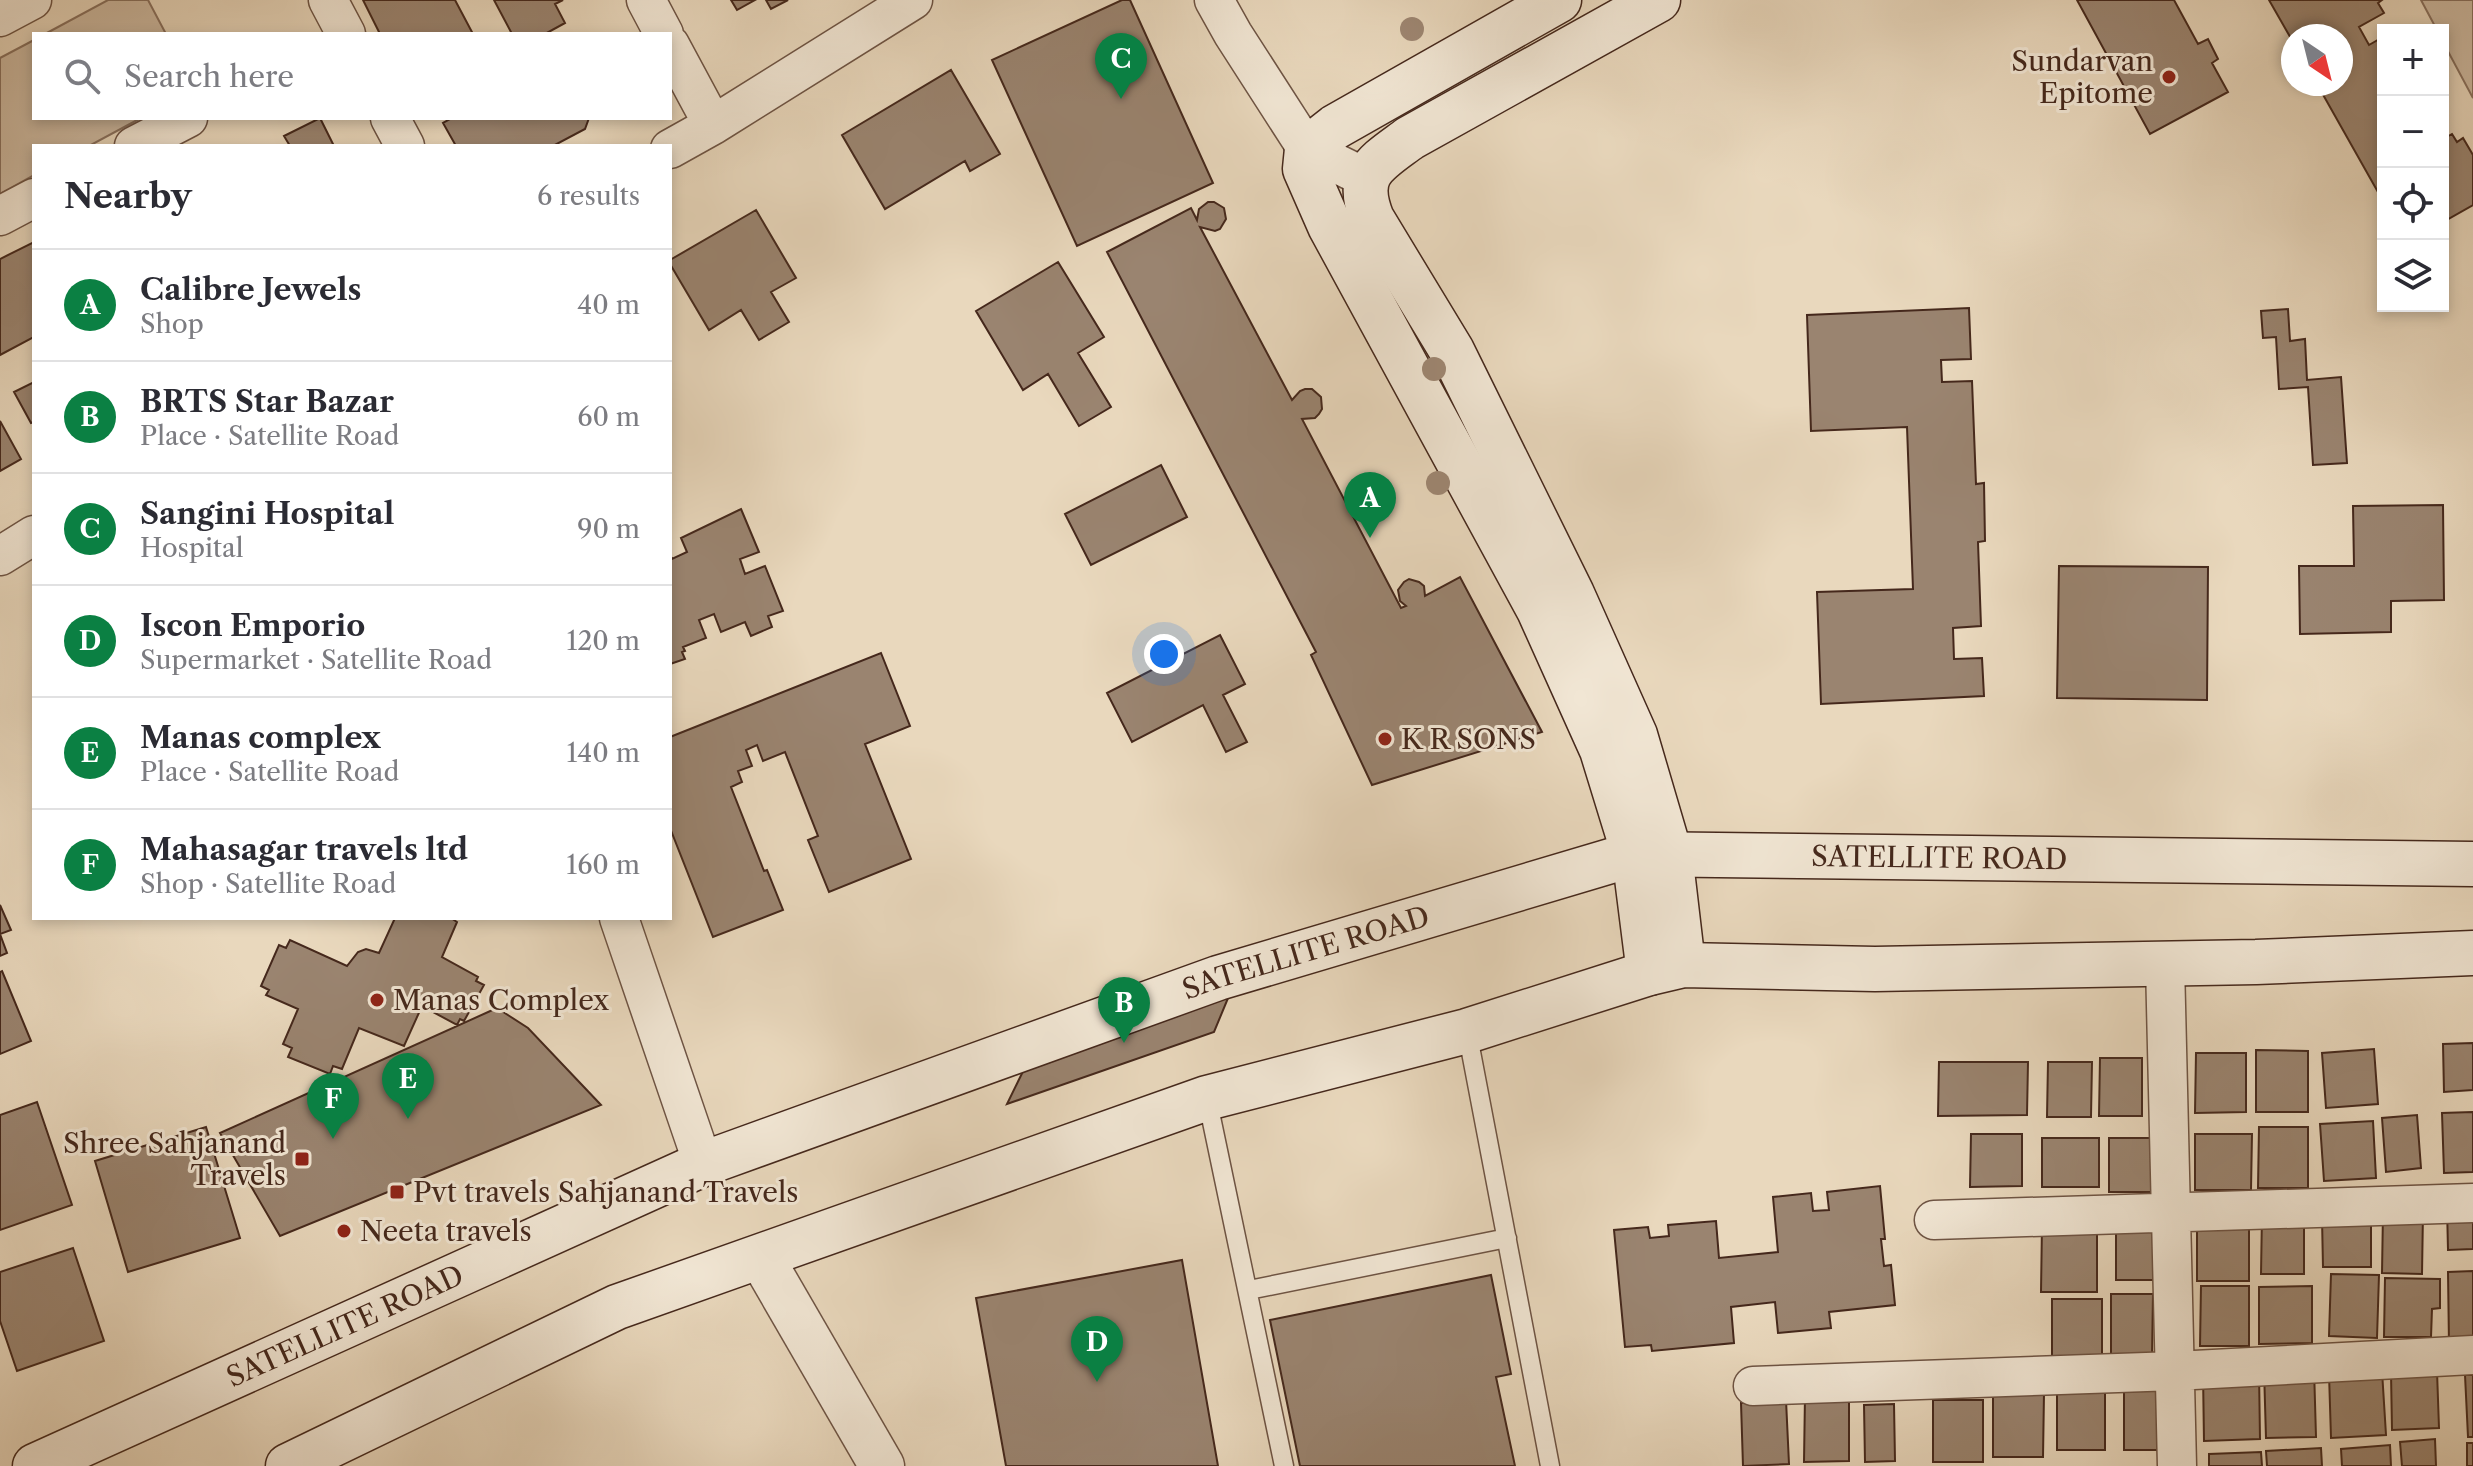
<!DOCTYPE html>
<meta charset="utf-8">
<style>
body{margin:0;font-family:"Libre Caslon Text",serif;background:#f7f7f7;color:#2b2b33}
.controls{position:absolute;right:24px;top:24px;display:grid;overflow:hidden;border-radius:0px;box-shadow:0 4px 12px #0003}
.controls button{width:72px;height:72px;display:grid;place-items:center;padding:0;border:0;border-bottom:2px solid #e1e1e2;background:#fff;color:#2b2b33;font:40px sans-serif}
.compass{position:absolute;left:2281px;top:24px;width:72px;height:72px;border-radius:50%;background:#fff;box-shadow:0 4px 12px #0003;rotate:145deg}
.you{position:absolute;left:1164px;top:654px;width:28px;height:28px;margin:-20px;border:6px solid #fff;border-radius:50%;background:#1a73e8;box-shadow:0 0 0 12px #1a73e833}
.badge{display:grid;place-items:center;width:52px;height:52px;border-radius:50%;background:#0b8043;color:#fff;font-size:26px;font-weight:700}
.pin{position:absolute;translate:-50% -66px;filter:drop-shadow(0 2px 4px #0008)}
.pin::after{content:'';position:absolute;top:42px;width:28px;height:24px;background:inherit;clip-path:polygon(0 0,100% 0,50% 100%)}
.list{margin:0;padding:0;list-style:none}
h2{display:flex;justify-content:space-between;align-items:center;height:104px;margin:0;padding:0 32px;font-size:34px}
h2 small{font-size:26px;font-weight:400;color:#7c7c81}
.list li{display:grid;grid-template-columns:52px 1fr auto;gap:24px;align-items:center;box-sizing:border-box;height:112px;padding:0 32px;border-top:2px solid #e1e1e2}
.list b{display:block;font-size:30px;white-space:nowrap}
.list p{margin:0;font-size:26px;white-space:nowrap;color:#7c7c81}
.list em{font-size:26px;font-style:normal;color:#7c7c81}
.icon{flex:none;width:44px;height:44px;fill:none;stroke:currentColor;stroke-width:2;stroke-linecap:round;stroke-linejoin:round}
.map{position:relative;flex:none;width:2473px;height:1466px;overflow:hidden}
.search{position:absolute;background:#fff;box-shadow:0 4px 12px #0003;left:32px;top:32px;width:640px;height:88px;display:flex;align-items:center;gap:20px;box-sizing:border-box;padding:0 28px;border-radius:0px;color:#7c7c81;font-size:30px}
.panel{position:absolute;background:#fff;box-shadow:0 4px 12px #0003;left:32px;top:144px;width:640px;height:776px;border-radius:0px}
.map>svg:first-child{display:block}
</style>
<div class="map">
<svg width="2473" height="1466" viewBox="0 0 2473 1466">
<rect width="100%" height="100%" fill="#e9d8bd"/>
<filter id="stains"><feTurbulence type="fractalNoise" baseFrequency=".0025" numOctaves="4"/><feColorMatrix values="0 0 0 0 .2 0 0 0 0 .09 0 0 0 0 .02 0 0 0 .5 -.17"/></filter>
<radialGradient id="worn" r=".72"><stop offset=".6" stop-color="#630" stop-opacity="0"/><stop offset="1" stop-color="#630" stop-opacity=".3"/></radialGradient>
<path fill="#cdbaa2" stroke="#89715f" stroke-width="2" d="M108,0h40l18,34h-121z
M2421,0h52v98l-30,-56v-12h-6z
M34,40v78h107l-52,28h-55v29l-34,19v-136z"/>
<path fill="#9a8470" stroke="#45281c" stroke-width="2" d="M363,0h92l18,34h-93z
M494,0h69l-8,4 10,19 -20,11h-33z
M731,0h24l-18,10z
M766,0h22l-17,9z
M1122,0h8l83,183 -136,63 -85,-186z
M2077,0h97l24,44 10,-5 10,20 -6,4 16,29 -78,42z
M2269,0h113l-4,3 6,10 -25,14 10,18 14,-8v164l-66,-117h24v-48h-48v6z
M951,70l49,84 -30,17 -5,-10 -80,48 -43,-74z
M320,118l14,28h-44l-6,-10z
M452,118h137l-4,11 -32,17h-97l-13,-23z
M2452,134l5,8 6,-4 10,17v50l-30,17v-83z
M1208,202h6l10,6 2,11 -6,10 -5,2 -15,-4 92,173 8,-9 5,-2h7l9,8 1,12 -3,5 -4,4 -13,1 99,189 5,-2 -6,-5 -2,-11 6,-8 5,-3 10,3 5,4 1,10 35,-19 82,155 -170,53 -61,-130 5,-3 -209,-400 84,-44 6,12 2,-11z
M756,210l40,68 -25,14 18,30 -30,18 -18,-30 -32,20 -39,-66v-4z
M34,242v95l-34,18v-96z
M1058,262l46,75 -26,16 33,54 -32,19 -31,-52 -25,16 -47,-79z
M1969,308l2,51 -30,1 1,22 30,-1 4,103 8,-1 1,58 -7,1 3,84 -28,2 1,31 28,-1 2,38 -163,8 -4,-112 96,-3 -6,-162 -96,4 -4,-116z
M2288,309l2,32 15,-2 2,41 34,-3 6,86 -34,2 -5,-78 -29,2 -3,-52 -13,1 -2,-27z
M34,382v40l-3,1 -17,-31z
M0,421l21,38 -21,12z
M1161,465l26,52 -96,48 -26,-51z
M2443,505l1,95 -53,1v31l-91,2 -1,-68h55l-1,-60z
M741,509l18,43 -19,7 5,15 20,-8 18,45 -15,5 4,11 -21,9 -6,-14 -24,10 -7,-18 -15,6 7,18 -23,9 2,4 -3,1 3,7 -15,5v-110l2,5 15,-7 -6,-14z
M2059,566l149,1 -1,133 -150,-2z
M1220,635l25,49 -22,11 24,47 -21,10 -23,-47 -71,37 -25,-49z
M881,653l29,73 -45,18 46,115 -82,33 -21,-52 10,-4 -33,-84 -22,9 -6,-16 -11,5 6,16 -14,5 4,11 -11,5 33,84 3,-1 16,40 -70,27 -43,-109v-91z
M0,905l11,25 -11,4 7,19 -7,3z
M395,918h56l6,4 -15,35 36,20 -2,4 8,4 -20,36 -4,-2 -3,6 -35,-19 -18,40 -45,-18 -17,41 -9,-3 -3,8 -42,-17 4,-9 -9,-4 15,-35 -32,-14 3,-5 -8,-4 18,-41 7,3 4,-8 57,26 11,-14 8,-3 13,4z
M2,971l29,70 -31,13v-82z
M1233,986l-19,46 -207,72 25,-51z
M497,1008l31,20 73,77 -321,131 -60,-103z
M2473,1043v47l-29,2 -1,-48z
M2374,1049l4,55 -52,4 -4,-55z
M2256,1050l52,1v61h-52z
M2196,1053h50v59l-51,1z
M2100,1058h42v58h-43z
M1939,1062h89l-1,53 -89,1z
M2048,1062h44l-1,55h-44z
M37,1102l35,103 -72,25v-115z
M2473,1112v60l-29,1 -2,-60z
M2417,1115l4,53 -35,4 -4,-54z
M2373,1121l3,57 -52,3 -4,-57z
M206,1127l34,111 -112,34 -33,-111z
M2259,1127h49v61h-50z
M1971,1134h51v52l-52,1z
M2195,1134h57l-1,56h-56z
M2042,1138h57v49h-57z
M2109,1138h45v54h-45z
M1880,1186l5,53h-4l3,27 7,-1 4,40 -66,7 2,16 -53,5 -3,-31 -44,5 3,36 -82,8 -1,-6 -26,2 -11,-117 34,-3 2,11 19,-2 -1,-11 48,-4 3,37 59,-6 -5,-55 38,-4 2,18 16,-1 -2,-18z
M2473,1206v43l-25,1 -1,-43z
M2383,1212h40l-1,62 -40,-1z
M2262,1214l42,1v59h-43z
M2197,1215h52v66h-52z
M2371,1217v50h-48l-1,-49z
M2116,1222h41v58h-41z
M2042,1224l55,1v67h-56z
M73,1248l31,93 -87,30 -17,-50v-49z
M1182,1260l36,206h-212l-30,-168z
M2473,1271v73h-24l-1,-72z
M2331,1274l48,1 -2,63 -48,-2z
M1491,1275l20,99 -15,3 19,89h-215l-30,-146z
M2385,1278l55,1v29l-8,1 -1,28h-47z
M2201,1286h48v60h-49z
M2312,1286v57l-53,1v-57z
M2111,1294h42l-1,62h-41z
M2052,1299h50v57h-50z
M2314,1368l2,69 -50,1 -2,-69z
M2259,1371l1,68 -56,2 -1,-68z
M2382,1371l4,64 -55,3 -2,-64z
M2437,1371l2,57 -47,2 -1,-57z
M2465,1375h8v62h-5z
M2105,1380v70h-48v-69z
M2124,1380h41v70h-41z
M1993,1393h51l-1,64h-50z
M1805,1395h44v66l-45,1z
M1786,1400l3,64 -46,2 -2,-63z
M1933,1400h50v62h-50z
M1894,1404l1,57 -30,1 -1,-57z
M2435,1439l1,27h-34l-2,-24z
M2467,1443h6v23h-6z
M2390,1445l1,21h-49l-1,-17z
M2321,1448l1,18h-55l-1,-15z
M2261,1452l1,14h-53v-12z"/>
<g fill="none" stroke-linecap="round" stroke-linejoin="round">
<g stroke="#6e5444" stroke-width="21">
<path id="service" d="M1467,1031l83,435
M1207,1098l77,368
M1249,1290l258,-52"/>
</g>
<g stroke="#6e5444" stroke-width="41">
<path id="minor" d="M328,0l18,34
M646,0l18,34
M1214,0l19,34 74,115 59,29
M0,17l32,-17
M670,45l43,80
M390,118l15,28
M134,146l54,-28
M670,149l43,-24 200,-125
M0,216l34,-18
M0,556l34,-21
M619,918l84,246
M2165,964l12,502
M1934,1220l539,-17
M1753,1386l422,-15 298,-16"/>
</g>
<g stroke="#6e5444" stroke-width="47">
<path id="tertiary" d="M761,1257l121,209"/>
</g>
<g stroke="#45281c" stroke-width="47">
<g id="secondary">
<path d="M1559,0l-224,127 -28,22 -2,20 25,57 209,384 63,140 32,104 15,119"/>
<path d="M1658,0l-248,138c-35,26 -56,35 -38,81l80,132 120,243 63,141 35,119 13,111"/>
<path id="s1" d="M35,1466l668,-302 515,-186 416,-124 839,10"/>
<path d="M288,1466l329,-159 590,-209 260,-67 182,-58 34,-8 192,4 381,-7 217,-9"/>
</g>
</g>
<use href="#service" stroke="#f1e6d4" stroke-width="18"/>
<use href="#minor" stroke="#f1e6d4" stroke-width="38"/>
<use href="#tertiary" stroke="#f1e6d4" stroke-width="44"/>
<use href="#secondary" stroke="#f1e6d4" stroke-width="44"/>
</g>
<g fill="#9e8773">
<circle cx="1412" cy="29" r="12"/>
<circle cx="1434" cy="369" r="12"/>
<circle cx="1438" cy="483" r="12"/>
</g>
<g fill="#8f2418" stroke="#f1e6d4" stroke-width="3">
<circle cx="2169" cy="77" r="8"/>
<circle cx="1385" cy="739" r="8"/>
<circle cx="377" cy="1000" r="8"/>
<rect x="294" y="1151" width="16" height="16" rx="4"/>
<rect x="389" y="1184" width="16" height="16" rx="4"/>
<circle cx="344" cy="1231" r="8"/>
</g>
<g text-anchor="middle" stroke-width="6" stroke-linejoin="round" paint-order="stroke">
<g font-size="28" fill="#45281c" stroke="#f1e6d4" text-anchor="start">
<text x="2153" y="71" text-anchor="end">Sundarvan<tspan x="2153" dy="32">Epitome</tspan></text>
<text x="1401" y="749">K R SONS</text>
<text x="393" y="1010">Manas Complex</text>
<text x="286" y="1153" text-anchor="end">Shree Sahjanand<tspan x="286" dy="32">Travels</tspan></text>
<text x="413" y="1202">Pvt travels Sahjanand Travels</text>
<text x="360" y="1241">Neeta travels</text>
</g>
<g font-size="28" fill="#45281c" stroke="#f1e6d4">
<text dy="10" stroke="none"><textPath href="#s1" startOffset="2020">SATELLITE ROAD</textPath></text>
<text dy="10" stroke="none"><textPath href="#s1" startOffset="1372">SATELLITE ROAD</textPath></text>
<text dy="10" stroke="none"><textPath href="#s1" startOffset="340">SATELLITE ROAD</textPath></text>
</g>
</g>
<rect width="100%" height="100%" filter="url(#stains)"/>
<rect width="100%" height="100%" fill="url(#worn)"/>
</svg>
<div class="controls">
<button>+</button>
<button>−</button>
<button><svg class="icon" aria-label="locate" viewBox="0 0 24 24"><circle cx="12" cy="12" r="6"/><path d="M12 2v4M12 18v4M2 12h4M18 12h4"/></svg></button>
<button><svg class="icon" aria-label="layers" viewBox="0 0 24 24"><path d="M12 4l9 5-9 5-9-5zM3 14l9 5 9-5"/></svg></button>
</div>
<svg class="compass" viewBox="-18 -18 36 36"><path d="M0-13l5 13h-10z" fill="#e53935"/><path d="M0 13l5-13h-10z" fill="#7c7c81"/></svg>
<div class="you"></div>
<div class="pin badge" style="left:1370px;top:538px">A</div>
<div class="pin badge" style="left:1124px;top:1043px">B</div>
<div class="pin badge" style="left:1121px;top:99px">C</div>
<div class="pin badge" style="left:1097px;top:1382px">D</div>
<div class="pin badge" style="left:408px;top:1119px">E</div>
<div class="pin badge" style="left:333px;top:1139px">F</div>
<div class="search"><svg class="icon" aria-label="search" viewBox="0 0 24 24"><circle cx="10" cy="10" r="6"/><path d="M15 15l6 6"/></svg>Search here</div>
<section class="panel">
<h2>Nearby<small>6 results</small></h2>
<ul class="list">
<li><span class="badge">A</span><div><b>Calibre Jewels</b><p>Shop</p></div><em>40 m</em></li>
<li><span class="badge">B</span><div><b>BRTS Star Bazar</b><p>Place · Satellite Road</p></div><em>60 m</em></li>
<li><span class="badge">C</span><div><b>Sangini Hospital</b><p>Hospital</p></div><em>90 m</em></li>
<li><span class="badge">D</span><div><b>Iscon Emporio</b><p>Supermarket · Satellite Road</p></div><em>120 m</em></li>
<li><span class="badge">E</span><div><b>Manas complex</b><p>Place · Satellite Road</p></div><em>140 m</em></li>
<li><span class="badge">F</span><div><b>Mahasagar travels ltd</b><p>Shop · Satellite Road</p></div><em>160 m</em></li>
</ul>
</section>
</div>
